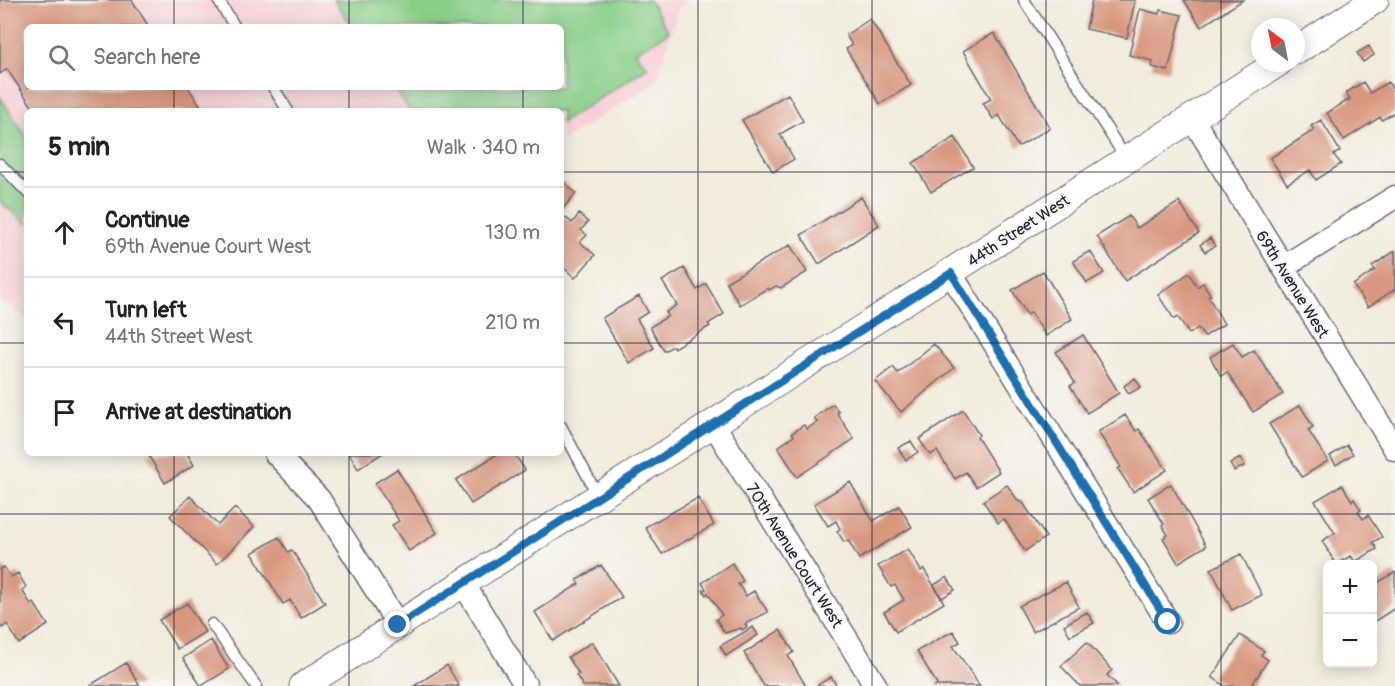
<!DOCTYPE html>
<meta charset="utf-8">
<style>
body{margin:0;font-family:Pangolin,sans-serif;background:#f6f6f6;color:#222}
.controls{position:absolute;right:18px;bottom:18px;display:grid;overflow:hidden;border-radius:9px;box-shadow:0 3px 15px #0003}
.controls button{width:54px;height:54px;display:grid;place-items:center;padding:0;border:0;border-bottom:2px solid #e0e0e0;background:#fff;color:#222;font:30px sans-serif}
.compass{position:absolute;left:1251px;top:18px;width:54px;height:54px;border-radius:50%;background:#fff;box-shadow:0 3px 15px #0003;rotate:328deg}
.stop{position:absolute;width:18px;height:18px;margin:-14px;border:4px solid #1f6fb2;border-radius:50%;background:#fff}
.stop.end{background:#1f6fb2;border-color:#fff;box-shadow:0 2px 6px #0008}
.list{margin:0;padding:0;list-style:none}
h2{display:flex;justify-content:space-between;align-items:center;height:78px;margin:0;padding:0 24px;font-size:26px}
h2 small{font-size:20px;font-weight:400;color:#767676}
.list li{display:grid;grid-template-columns:39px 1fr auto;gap:18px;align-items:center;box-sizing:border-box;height:90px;padding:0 24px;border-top:2px solid #e0e0e0}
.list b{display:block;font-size:22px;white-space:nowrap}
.list p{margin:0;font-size:20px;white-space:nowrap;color:#767676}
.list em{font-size:20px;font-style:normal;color:#767676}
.icon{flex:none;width:33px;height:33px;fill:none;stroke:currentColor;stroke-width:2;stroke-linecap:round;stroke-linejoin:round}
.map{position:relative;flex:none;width:1395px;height:686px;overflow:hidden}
.search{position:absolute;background:#fff;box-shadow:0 3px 15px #0003;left:24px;top:24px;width:540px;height:66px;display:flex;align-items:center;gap:15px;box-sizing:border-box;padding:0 21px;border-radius:9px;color:#767676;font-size:22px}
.panel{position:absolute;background:#fff;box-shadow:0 3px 15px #0003;left:24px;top:108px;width:540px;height:348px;border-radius:9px}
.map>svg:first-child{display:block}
</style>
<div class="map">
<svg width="1395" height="686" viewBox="0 0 1395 686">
<rect width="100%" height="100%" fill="#f6f6f2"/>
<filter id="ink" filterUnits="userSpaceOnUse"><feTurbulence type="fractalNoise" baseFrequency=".0167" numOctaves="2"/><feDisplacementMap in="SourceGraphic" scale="12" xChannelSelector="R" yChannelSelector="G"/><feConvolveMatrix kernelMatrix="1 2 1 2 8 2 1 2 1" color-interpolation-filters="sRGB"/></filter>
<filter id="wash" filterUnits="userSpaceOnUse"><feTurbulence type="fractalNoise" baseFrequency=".008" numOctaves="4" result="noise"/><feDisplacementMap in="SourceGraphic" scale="24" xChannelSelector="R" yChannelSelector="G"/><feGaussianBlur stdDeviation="1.35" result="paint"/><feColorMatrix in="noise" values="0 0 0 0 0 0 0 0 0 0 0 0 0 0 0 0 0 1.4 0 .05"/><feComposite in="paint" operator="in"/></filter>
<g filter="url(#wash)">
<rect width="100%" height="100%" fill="#f1ecdb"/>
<path fill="#f6cfd7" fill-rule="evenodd" d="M0,0h689l-10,7 -23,75 -95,60v-31h-534v207l-27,-17zM27,27h534v60h-534z"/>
<path fill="#8acf89" stroke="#567862" stroke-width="1.5" d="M334,0h315l20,32 -34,20 13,15 -87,56v-12h-151l-16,-24h167v-60h-208z
M0,97l27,41v86l-27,-22z"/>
<g id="blocks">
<path fill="#d8987f" d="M0,0h132l17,27h-122v60h161l16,24h-169l-28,-42 -7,5z
M1092,0h43l-8,38 -41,-9z
M1184,0h59l-42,27z
M1140,9l19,5 1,-4 22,5 -14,56 -16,-4 1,-6 -24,-6z
M870,19l41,66 -31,19 -34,-55 6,-4 -6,-10z
M994,33l56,95 -32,19 -19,-32 -6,4 -10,-16 8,-4 -28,-48z
M1369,46l5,9 -11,7 -6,-9z
M1363,82l7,11 18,-11 7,11v19l-13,8 -2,-3 -36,23 -17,-27 23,-14 -4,-6z
M788,94l15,27 -23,13 14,25 -21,13 -31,-52z
M1321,120l19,31 -6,4 7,9 -25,16 -6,-10 -23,14 -17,-26 44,-28 -3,-4z
M955,137l18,30 -42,25 -18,-29z
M561,180l15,13 -15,18z
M861,197l18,28 -60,39 -18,-29z
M1179,202l20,31 -74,48 -28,-45 32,-20 8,12z
M561,213l11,10 7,-9 9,8 -7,8 6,5 -7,7 15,13 -20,23 -14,-13z
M1210,238l5,8 -10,6 -5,-7z
M790,245l17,27 -26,16 -5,-2 -7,4 -1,-2 -28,17 -14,-23z
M1090,251l14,22 -17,10 -14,-22z
M1395,251v38l-27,18 -15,-22 22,-15 -3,-4z
M684,268l13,22 9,-6 18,30 -16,10 2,2 -36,22 -1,-2 -9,5 -14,-24 18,-11 -2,-4 11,-7 -15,-24z
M1043,271l29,48 -26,17 -15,-24 -4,3 -15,-25z
M1189,273l8,14 6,-4 8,12 -3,1 16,28 -20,13 -6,-9 -9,6 -11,-17 -4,2 -16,-24z
M639,296l9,16 -11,7 17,29 -25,15 -27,-45z
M1083,335l36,58 -32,20 -17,-27 5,-3 -19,-31z
M1233,343l9,14 12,-7 29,44 -30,18 -26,-40 -6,4 -11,-19z
M934,344l20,24 -53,44 -26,-31 18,-14 5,6z
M1135,378l6,9 -12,7 -5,-8z
M833,404l6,8 -2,1 17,26 -57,38 -19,-30 16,-11 -2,-3 12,-8 3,4 10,-7 -3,-4z
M1300,405l13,22 -5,3 20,31 -26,16 -33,-53z
M963,410l16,25 -2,2 22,35 -23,15 -10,-15 -11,7 -18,-28 -7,4 -11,-16z
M1125,415l11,16 3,-2 28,41 -34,22 -15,-23 3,-2 -23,-35z
M911,441l7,11 -12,8 -8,-12z
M1347,445l6,9 -17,11 -6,-9z
M147,453h40l7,12 -29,18z
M349,453h34l-25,16z
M499,453h15l11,17 -54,34 -15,-24z
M1240,458l5,8 -11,5 -4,-7z
M397,469l40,64 -28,18 -17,-26 7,-4 -24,-38z
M850,482l23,39 26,-15 13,21 -53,32 -11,-19 -4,2 -7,-11 3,-2 -4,-8 -8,5 -14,-22z
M1171,484l35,62 -28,17 -15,-25 5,-3 -6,-10 2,-1 -16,-26z
M1007,485l12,17 2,-2 25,37 -21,14 -21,-32 -6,4 -15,-22z
M1342,485l10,16 2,-2 7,11 -3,2 5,7 5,-4 14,22 -9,5 4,7 -22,13 -4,-6 -15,8 -14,-23 13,-8 -20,-32z
M190,496l28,29 17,-17 19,19 -37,37 -47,-48z
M698,498l16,27 -52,29 -17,-27z
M279,537l9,15 4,-2 33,53 -24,15 -11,-18 -7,4 -31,-51z
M908,549l13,22 3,-2 20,34 -48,29 -12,-20 20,-12 -9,-15 -4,2 -13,-21z
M1241,554l21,41 -30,15 -21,-41z
M732,563l11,18 -5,3 8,12 8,-5 14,21 -23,12 2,3 -5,3 -1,-2 -16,5 -9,-14 6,-4 -14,-22 -2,2 -3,-5 3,-1 -4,-6z
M601,565l21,32 -69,44 -18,-29 44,-28 -2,-4z
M4,567l7,10 7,-4 8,14 -4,3 9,15 3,-2 14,22 -29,19 -12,-20 -5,4 -2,-4v-55z
M1372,571l7,11 16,-10v36l-23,15z
M947,577l8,13 -13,8 -8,-13z
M1066,582l13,25 -46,25 -14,-26z
M187,603l18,29 -28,17 -18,-29z
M1087,612l7,11 -24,13 -6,-11z
M753,627l5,8 -32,21 -6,-10z
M780,630l14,22 -6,4 18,30h-42l-20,-33z
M953,631l7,11 -7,4 27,40h-45l2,-2 -20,-33z
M1240,635l24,16 -3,4 7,5 -17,26h-26l-13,-9z
M211,640l18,29 -28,17 -18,-28z
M592,642l27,44h-36l-7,-11 3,-1 -11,-17z
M1087,642l25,28 -5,5 11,11h-38l-19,-20z
M126,663l14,23h-51z
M447,665l12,21h-45z
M831,677l6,9h-21z"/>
</g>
</g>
<g filter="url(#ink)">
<use href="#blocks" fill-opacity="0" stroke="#6a6973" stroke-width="1.5"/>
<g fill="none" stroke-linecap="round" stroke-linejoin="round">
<g stroke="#6a6973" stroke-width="13">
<path id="service" d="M218,0l17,27
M1024,0l103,160
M273,87l15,24
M0,164l27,28
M561,426l37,70
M212,624l44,62"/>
</g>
<g stroke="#6a6973" stroke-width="25">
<path id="minor" d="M1192,118l203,331
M1283,267l112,-70
M951,274l217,348
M714,425l162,261
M275,453l44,46 79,126
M463,583l63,103"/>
</g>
<g stroke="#6a6973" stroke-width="29">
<path id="tertiary" d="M1296,51l79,-51
M303,686c324,-209 651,-413 975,-623"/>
</g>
<use href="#service" stroke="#fff" stroke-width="10"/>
<use href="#minor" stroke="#fff" stroke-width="22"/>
<use href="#tertiary" stroke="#fff" stroke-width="27"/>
</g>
</g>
<g fill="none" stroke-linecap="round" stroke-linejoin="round" filter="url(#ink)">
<path stroke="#1f6fb2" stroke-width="8" d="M398,625l553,-352 217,349"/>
</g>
<path fill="none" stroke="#22223b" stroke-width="1.5" stroke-opacity="0.55" d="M174,0v27M349,0v27M523,0v27M698,0v686M872,0v686M1046,0v686M1221,0v686M174,87v24M349,87v24M523,87v24M0,172h27M561,172h834M0,343h27M561,343h834M174,453v233M349,453v233M523,453v233M0,514h1395"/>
<g text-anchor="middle" stroke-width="4.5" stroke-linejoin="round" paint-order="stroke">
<g font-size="16" fill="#22223b" stroke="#f6f6f2">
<text transform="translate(1018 230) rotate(-33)" y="6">44th Street West</text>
<text transform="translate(1293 284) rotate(58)" y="6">69th Avenue West</text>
<text transform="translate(795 555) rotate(58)" y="6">70th Avenue Court West</text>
</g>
</g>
</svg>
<div class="controls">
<button>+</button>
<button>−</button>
</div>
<svg class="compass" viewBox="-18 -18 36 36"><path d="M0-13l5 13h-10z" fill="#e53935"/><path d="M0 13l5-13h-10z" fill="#767676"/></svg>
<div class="stop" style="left:1168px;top:622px"></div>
<div class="stop end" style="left:398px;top:625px"></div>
<div class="search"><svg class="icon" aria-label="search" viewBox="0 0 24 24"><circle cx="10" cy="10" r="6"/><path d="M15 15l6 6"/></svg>Search here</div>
<section class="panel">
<h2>5 min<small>Walk · 340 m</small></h2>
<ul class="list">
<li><svg class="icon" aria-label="ahead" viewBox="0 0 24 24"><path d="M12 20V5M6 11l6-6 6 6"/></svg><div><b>Continue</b><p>69th Avenue Court West</p></div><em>130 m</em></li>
<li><svg class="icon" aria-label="left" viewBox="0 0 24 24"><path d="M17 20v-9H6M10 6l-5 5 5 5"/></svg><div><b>Turn left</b><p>44th Street West</p></div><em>210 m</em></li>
<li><svg class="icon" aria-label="arrive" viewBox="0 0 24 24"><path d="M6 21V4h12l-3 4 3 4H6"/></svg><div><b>Arrive at destination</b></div></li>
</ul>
</section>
</div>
